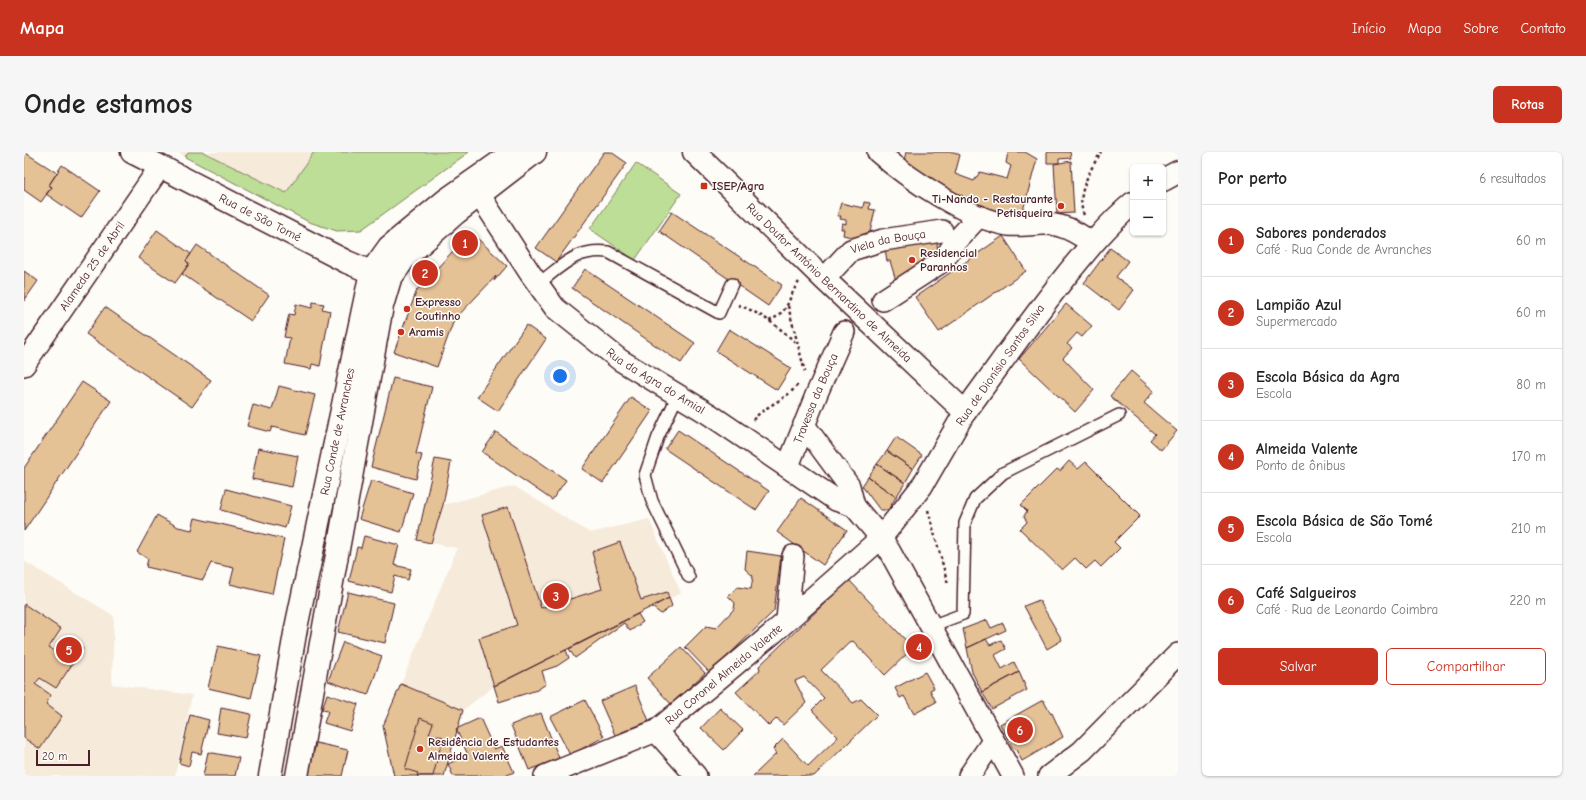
<!DOCTYPE html>
<html lang="pt">
<meta charset="utf-8">
<style>
body{margin:0;font-family:"Comic Neue",sans-serif;background:#f6f6f6;color:#222}
.controls{position:absolute;right:12px;top:12px;display:grid;overflow:hidden;border-radius:6px;box-shadow:0 1px 3px #0004}
.controls button{width:36px;height:36px;display:grid;place-items:center;padding:0;border:0;border-bottom:1px solid #e0e0e0;background:#fff;color:#222;font:20px sans-serif}
.scale{position:absolute;left:12px;bottom:10px;width:54px;box-sizing:border-box;padding-left:4px;border:2px solid #4a1f2b;border-top:0;font-size:11px;line-height:14px;white-space:nowrap;color:#4a1f2b;-webkit-text-stroke:3px #fdfcf7;paint-order:stroke}
.you{position:absolute;left:536px;top:224px;width:14px;height:14px;margin:-10px;border:3px solid #fff;border-radius:50%;background:#1a73e8;box-shadow:0 0 0 6px #1a73e833}
.badge{display:grid;place-items:center;width:26px;height:26px;border-radius:50%;background:#c8321e;color:#fff;font-size:13px;font-weight:700}
.pin{position:absolute;translate:-50% -50%;border:2px solid #fff;box-shadow:0 1px 4px #0006}
.list{margin:0;padding:0;list-style:none}
h2{display:flex;justify-content:space-between;align-items:center;height:52px;margin:0;padding:0 16px;font-size:17px}
h2 small{font-size:13px;font-weight:400;color:#767676}
.list li{display:grid;grid-template-columns:26px 1fr auto;gap:12px;align-items:center;box-sizing:border-box;height:72px;padding:0 16px;border-top:1px solid #e0e0e0}
.list b{display:block;font-size:15px;white-space:nowrap}
.list p{margin:0;font-size:13px;white-space:nowrap;color:#767676}
.list em{font-size:13px;font-style:normal;color:#767676}
.actions{display:flex;gap:8px;padding:12px 16px}
.actions a{flex:1;padding:9px 0;border:1px solid #c8321e;border-radius:6px;text-align:center;font-size:14px;color:#c8321e}
.actions .main{background:#c8321e;color:#fff}
.map{position:relative;flex:none;width:1154px;height:624px;overflow:hidden;border-radius:6px}
header{display:flex;align-items:center;gap:24px;box-sizing:border-box;height:56px;padding:0 20px;background:#c8321e;color:#fff}
header strong{font-size:19px}
nav{display:flex;gap:22px;margin-inline-start:auto;font-size:14px}
.intro{display:flex;align-items:center;justify-content:space-between;box-sizing:border-box;height:96px;padding:0 24px}
h1{margin:0;font-size:28px}
.button{padding:10px 18px;border-radius:6px;background:#c8321e;color:#fff;font-size:14px;font-weight:700}
main{display:flex;gap:24px;padding:0 24px}
aside{flex:1;background:#fff;border-radius:6px;box-shadow:0 1px 3px #0004}
.map>svg:first-child{display:block}
</style>
<header>
<strong>Mapa</strong>
<nav><a>Início</a><a>Mapa</a><a>Sobre</a><a>Contato</a></nav>
</header>
<div class="intro"><h1>Onde estamos</h1><a class="button">Rotas</a></div>
<main>
<div class="map">
<svg width="1154" height="624" viewBox="0 0 1154 624">
<rect width="100%" height="100%" fill="#fdfcf7"/>
<filter id="ink" filterUnits="userSpaceOnUse"><feTurbulence type="fractalNoise" baseFrequency=".025" numOctaves="2"/><feDisplacementMap in="SourceGraphic" scale="8" xChannelSelector="R" yChannelSelector="G"/><feConvolveMatrix kernelMatrix="1 2 1 2 8 2 1 2 1" color-interpolation-filters="sRGB"/></filter>
<g filter="url(#ink)">
<path fill="#f6eada" d="M153,0h292l-108,78 -24,1 -28,-9z
M490,334l76,47 59,-14 32,74 -187,93 -31,24 -62,-26 56,-136 -26,-5 12,-38z
M0,409l90,55 -2,68 80,11 -17,81h-151z"/>
<path fill="#bdde97" stroke="#847e61" d="M164,0h15l83,41 28,-41h155l-108,78 -24,1 -28,-9 -124,-65z
M612,11l45,31 -46,66 -45,-31z"/>
<path fill="#e5c196" stroke="#4a1f2b" d="M0,0l33,21 -8,12 3,2 -11,15 -17,-12z
M580,0h7l16,11 -71,99 -20,-14z
M882,0h48l6,3 -5,19 19,7 6,-9 27,7 4,-13 -5,-3 2,-11h17l12,7 -15,55 -16,-1 -38,-10 -65,-38z
M1023,0h23l1,6 -12,1v4h-12z
M1047,9l3,52 -17,1 -3,-50z
M38,13l38,26 -19,27 -35,-24 6,-7 -3,-2z
M840,50l6,1 -1,6 6,1 -7,31 -25,-6 1,-6h-3l1,-6 4,1v-4l-6,-1 1,-3h-4l4,-13 22,5z
M648,60l110,73 -14,21 -109,-75z
M133,78l34,24 -5,7 3,3 -14,19 -37,-25z
M979,84l23,35 -87,61 -24,-35z
M912,85l3,22 -42,25 -7,-23h-3l-3,-18z
M440,87l10,4 4,-4 29,27 -13,15 2,-5 -42,44 -17,47 -43,-15 23,-62z
M173,93l72,50 -18,26 -69,-47 7,-10 -3,-3z
M1086,96l18,13 -12,16 18,13 -15,20 -35,-27z
M561,117l110,74 -14,20 -109,-75z
M0,119l14,10 -14,20z
M289,150l11,2 -2,5 8,2 -10,55 -8,-2 -1,5 -26,-5 5,-26 -6,-1 5,-23 5,1 2,-11 16,4z
M1042,152l26,22 -10,11 -5,-4 -10,11 5,4 -9,10 31,32 -19,22 -56,-53z
M81,155l106,73 -19,27 -106,-73z
M502,173l20,14 -48,72 -21,-14z
M705,177l62,39 -14,22 -61,-39z
M1107,219l23,20 -10,12 33,28 -16,19 -11,-10 5,-6 -45,-38z
M369,226l39,9 -16,67 6,1 -6,24 -45,-12z
M58,230l29,19 -87,130v-63z
M255,234l36,9 -10,40 -33,-8 -2,5 -23,-6 6,-21 19,5z
M607,245l21,14 -49,72 -21,-14z
M654,278l91,61 -13,19 -91,-61z
M472,280l70,48 -14,20 -70,-48z
M872,285l26,18 -9,14 -26,-18z
M234,296l40,8 -6,31 -40,-8z
M863,299l26,18 -8,14 -28,-19z
M411,307l16,3 -8,43 -12,38 -14,-3z
M1045,309l9,8 8,-7 54,54 -26,26 6,6 -19,19 -6,-6 -9,8 -11,-11 -13,12 -42,-41 7,-7 -3,-6 3,-5 -6,-6 36,-36 3,2z
M853,312l28,19 -9,14 -28,-20z
M844,325l28,20 -8,13h-8l-18,-24z
M347,328l42,13 -12,39 -42,-13z
M202,337l65,17 -6,22 -64,-18z
M777,346l46,32 -24,35 -46,-33z
M484,355l33,101 61,-19 -10,-37 28,-10 21,58 26,-8 2,6 -175,88 -15,-48 38,-13 -35,-110z
M133,363l21,12 14,3 3,-12 89,21 -12,55 -42,-10 4,-16 -23,-5 -8,17 -57,-13 2,-8 -11,-7z
M340,384l35,9 -5,20 17,4 -3,11 -13,-4 -4,16 -42,-11 8,-34 4,1z
M723,399l34,5 -7,55 -64,62 -25,-26 21,-21 10,2 18,-19 1,-6 -7,-7 9,-9 14,2 2,-13 -8,-7z
M825,428l64,68 -28,27 -32,-34 -3,1 -29,28 32,33 8,-4 16,16 -63,61h-61l23,-22 -3,-5 10,-10 25,27 30,-29 -26,-27 12,-12 -20,-21 -9,4 11,22 -23,22 -6,-7 -8,8 -33,-34 24,-22 -1,-4z
M324,440l46,11 -9,40 -47,-11z
M645,446l3,8 -11,8 -9,-7z
M1015,448l23,40 -15,9 -23,-43z
M0,452l37,25 -12,18 7,5 10,-15 17,11 -27,40 -16,-10 -5,6 16,11 -5,9 16,12 -22,33 -16,-11z
M614,462l5,8 -13,9 -6,-8 -49,35 -6,-9z
M963,468l4,8 12,-5 3,7 -39,18 -4,-19z
M962,487l4,6 11,-5 5,9 -11,6 7,14 12,-7 5,10 -37,20 -10,-20 -5,-24z
M319,490l39,14 -14,39 -40,-14z
M194,494l43,10 -10,42 -43,-10z
M657,495l24,26 -34,31 -24,-26z
M542,498l3,8 -12,8 -15,5 4,13 -9,6 -38,12 -5,-16z
M901,520l9,16 -4,2 6,12 -22,12 -10,-18 -4,2 -5,-10z
M995,520l8,18 -35,19 -10,-17z
M377,532l62,26 -19,66h-50l-11,-50z
M611,534l14,35 -34,14 -15,-34z
M303,542l31,10 -8,27 -26,-8 4,-12 -6,-1z
M561,548l19,37 -34,18 -20,-38z
M1019,548l8,14 1,-1 11,24 -41,24 -7,-13 -2,1 -13,-25z
M197,556l30,6 -5,24 -29,-5z
M696,556l23,22 -19,20 -23,-22z
M517,561l18,45 -30,12 -18,-45z
M166,563l19,5 -8,34 -9,-2 -3,14 -10,-3z
M396,566l13,5 -4,11 14,3 -10,39h-16l1,-3 -13,-4z
M456,566l14,31 8,-3 12,26 -9,4h-52l-5,-12 20,-9 -12,-26z
M292,591l32,7 -6,26h-34z
M184,600l31,6 -4,18h-32z"/>
<g fill="none" stroke-linecap="round" stroke-linejoin="round">
<g stroke="#4a1f2b" stroke-width="14">
<path id="service" d="M514,132c24,-18 38,-36 70,-32l111,61 13,-29
M654,243l-20,42 -13,38 7,26 37,76
M907,474l32,-12 2,-91 10,-24 28,-26 116,-58"/>
</g>
<g stroke="#4a1f2b" stroke-width="24">
<g id="minor">
<path d="M854,0c29,26 91,67 130,73 17,2 36,-4 52,1 12,3 22,10 32,17"/>
<path id="s1" d="M447,30l59,91 25,35 65,52 89,54 127,86 18,6 27,32 9,14 123,224"/>
<path id="s2" d="M800,127l27,-29 32,-10 59,-9"/>
<path d="M859,148l60,-39 13,-20 23,-25"/>
<path id="s3" d="M0,213l136,-198"/>
<path d="M780,273l45,61 5,20"/>
<path id="s4" d="M764,314l29,-73 27,-61"/>
<path d="M763,468l6,-64"/>
<path d="M632,579l40,45"/>
<path id="s5" d="M521,624l111,-45 117,-98 108,-95 41,-52 43,-74"/>
<path d="M945,624l24,-35"/>
<path d="M1025,624l33,-25 96,-97"/>
</g>
</g>
<g stroke="#4a1f2b" stroke-width="25">
<g id="tertiary">
<path id="s6" d="M108,0l215,110 38,16"/>
<path id="s7" d="M246,624l26,-148 75,-356 18,-25 57,-47 68,-48"/>
<path d="M273,624l85,-470 8,-27 15,-21 51,-45 79,-61"/>
</g>
</g>
<g stroke="#4a1f2b" stroke-width="25">
<g id="secondary">
<path id="s8" d="M670,0l130,127 141,133c33,-45 65,-91 100,-135 21,-26 42,-52 68,-74"/>
<path d="M1139,28l15,-8"/>
</g>
</g>
<path stroke="#4a1f2b" stroke-width="2.5" stroke-dasharray="3 3" stroke-linecap="butt" d="M1060,63c-9,-21 7,-46 17,-63
M714,153c21,7 40,21 57,37
M764,154l17,66
M745,169c23,-11 17,-22 30,-39
M729,268c12,-15 34,-20 45,-36
M904,358l20,74"/>
<use href="#service" stroke="#fdfcf7" stroke-width="11"/>
<use href="#minor" stroke="#fdfcf7" stroke-width="21"/>
<use href="#tertiary" stroke="#fdfcf7" stroke-width="22"/>
<use href="#secondary" stroke="#fdfcf7" stroke-width="22"/>
</g>
</g>
<g fill="#c8321e" stroke="#fdfcf7" stroke-width="1.5">
<rect x="676" y="30" width="8" height="8" rx="2"/>
<circle cx="1037" cy="54" r="4"/>
<circle cx="888" cy="108" r="4"/>
<circle cx="383" cy="157" r="4"/>
<circle cx="377" cy="180" r="4"/>
<circle cx="396" cy="597" r="4"/>
</g>
<g text-anchor="middle" stroke-width="3" stroke-linejoin="round" paint-order="stroke">
<g font-size="12" font-weight="bold" fill="#4a1f2b" stroke="#fdfcf7" text-anchor="start">
<text x="688" y="38">ISEP/Agra</text>
<text x="1029" y="51" text-anchor="end">Ti-Nando - Restaurante<tspan x="1029" dy="14">Petisqueira</tspan></text>
<text x="896" y="105">Residencial<tspan x="896" dy="14">Paranhos</tspan></text>
<text x="391" y="154">Expresso<tspan x="391" dy="14">Coutinho</tspan></text>
<text x="385" y="184">Aramis</text>
<text x="404" y="594">Residência de Estudantes<tspan x="404" dy="14">Almeida Valente</tspan></text>
</g>
<g font-size="12" fill="#4a1f2b" stroke="#fdfcf7">
<text dy="4" stroke="none"><textPath href="#s6" startOffset="144">Rua de São Tomé</textPath></text>
<text dy="4" stroke="none"><textPath href="#s2" startOffset="78">Viela da Bouça</textPath></text>
<text dy="4" stroke="none"><textPath href="#s3" startOffset="120">Alameda 25 de Abril</textPath></text>
<text dy="4" stroke="none"><textPath href="#s8" startOffset="188">Rua Doutor António Bernardino de Almeida</textPath></text>
<text transform="translate(976 213) rotate(-55)" y="4">Rua de Dionísio Santos Silva</text>
<text dy="4" stroke="none"><textPath href="#s1" startOffset="276">Rua da Agra do Amial</textPath></text>
<text dy="4" stroke="none"><textPath href="#s4" startOffset="73">Travessa da Bouça</textPath></text>
<text dy="4" stroke="none"><textPath href="#s7" startOffset="351">Rua Conde de Avranches</textPath></text>
<text dy="4" stroke="none"><textPath href="#s5" startOffset="208">Rua Coronel Almeida Valente</textPath></text>
</g>
</g>
</svg>
<div class="controls">
<button>+</button>
<button>−</button>
</div>
<div class="scale">20 m</div>
<div class="you"></div>
<div class="pin badge" style="left:441px;top:91px">1</div>
<div class="pin badge" style="left:401px;top:121px">2</div>
<div class="pin badge" style="left:532px;top:444px">3</div>
<div class="pin badge" style="left:895px;top:495px">4</div>
<div class="pin badge" style="left:45px;top:498px">5</div>
<div class="pin badge" style="left:996px;top:578px">6</div>
</div>
<aside>
<h2>Por perto<small>6 resultados</small></h2>
<ul class="list">
<li><span class="badge">1</span><div><b>Sabores ponderados</b><p>Café · Rua Conde de Avranches</p></div><em>60 m</em></li>
<li><span class="badge">2</span><div><b>Lampião Azul</b><p>Supermercado</p></div><em>60 m</em></li>
<li><span class="badge">3</span><div><b>Escola Básica da Agra</b><p>Escola</p></div><em>80 m</em></li>
<li><span class="badge">4</span><div><b>Almeida Valente</b><p>Ponto de ônibus</p></div><em>170 m</em></li>
<li><span class="badge">5</span><div><b>Escola Básica de São Tomé</b><p>Escola</p></div><em>210 m</em></li>
<li><span class="badge">6</span><div><b>Café Salgueiros</b><p>Café · Rua de Leonardo Coimbra</p></div><em>220 m</em></li>
</ul>
<div class="actions"><a class="main">Salvar</a><a>Compartilhar</a></div>
</aside>
</main>
